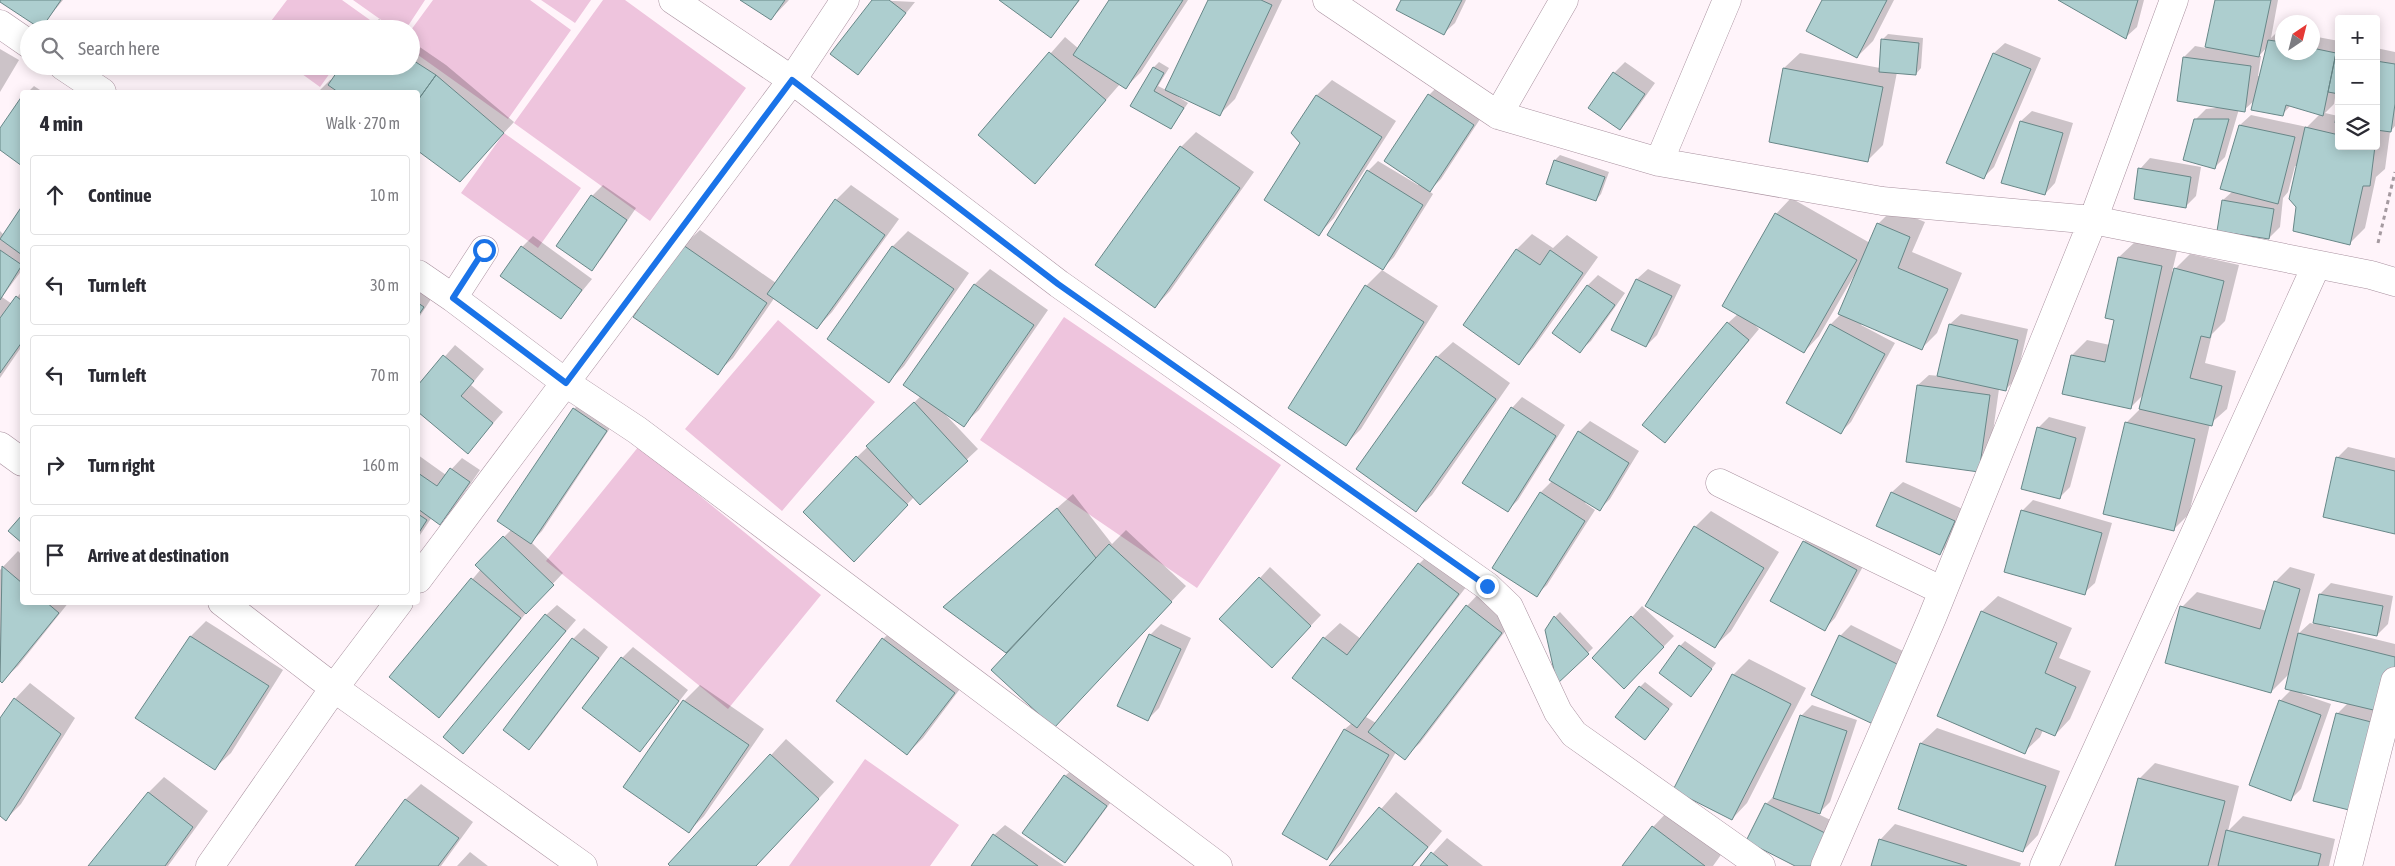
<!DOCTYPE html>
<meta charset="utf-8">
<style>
body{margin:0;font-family:"Asap Condensed",sans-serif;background:#f2f2f3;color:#2b2b33}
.controls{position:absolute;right:15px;top:15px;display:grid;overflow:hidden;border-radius:5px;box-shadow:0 2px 12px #0003}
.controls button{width:45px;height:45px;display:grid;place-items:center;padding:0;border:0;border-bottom:1px solid #e1e1e2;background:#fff;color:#2b2b33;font:25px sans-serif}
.compass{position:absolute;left:2275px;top:15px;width:45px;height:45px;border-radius:50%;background:#fff;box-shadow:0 2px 12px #0003;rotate:35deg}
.stop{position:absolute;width:15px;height:15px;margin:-11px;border:4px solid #1a73e8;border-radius:50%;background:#fff}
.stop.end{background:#1a73e8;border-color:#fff;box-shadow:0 1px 5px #0008}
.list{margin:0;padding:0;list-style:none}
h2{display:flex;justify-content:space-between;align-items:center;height:65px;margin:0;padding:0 20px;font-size:21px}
h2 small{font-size:16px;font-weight:400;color:#7c7c81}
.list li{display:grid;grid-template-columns:32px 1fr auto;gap:15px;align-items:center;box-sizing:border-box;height:80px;margin:0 10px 10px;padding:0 10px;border:1px solid #e1e1e2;border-radius:5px}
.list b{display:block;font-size:19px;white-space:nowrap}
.list em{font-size:16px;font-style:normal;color:#7c7c81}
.icon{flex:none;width:28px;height:28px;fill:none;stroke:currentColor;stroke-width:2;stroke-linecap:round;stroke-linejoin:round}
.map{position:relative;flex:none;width:2395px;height:866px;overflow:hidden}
.search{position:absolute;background:#fff;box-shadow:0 2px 12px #0003;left:20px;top:20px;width:400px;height:55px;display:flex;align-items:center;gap:12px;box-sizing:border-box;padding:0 18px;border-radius:28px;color:#7c7c81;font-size:19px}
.panel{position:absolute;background:#fff;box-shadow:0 2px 12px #0003;left:20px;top:90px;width:400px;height:515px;border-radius:5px}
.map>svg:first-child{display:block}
</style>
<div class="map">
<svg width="2395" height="866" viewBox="0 0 2395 866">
<rect width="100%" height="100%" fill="#fff4fa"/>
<path fill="#eec4dd" d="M287,0h55l28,20 -7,9h-98z
M353,0h72l-19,29h-12z
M433,0h97l41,30 -63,89 -97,-69v-20z
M541,0h50l-16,23z
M603,0h22l121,88 -96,133 -136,-98z
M291,66h44l-15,21z
M504,133l77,55 -43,60 -77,-55z
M1064,317l217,148 -84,123 -217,-148z
M778,320l97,82 -93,109 -97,-82z
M639,446l182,149 -93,114 -182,-148z
M865,759l94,66 -29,41h-141z"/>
<path fill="#0003" fill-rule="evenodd" d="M0,0h63l-23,28z
M742,0h47l-18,19z
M873,0l42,2 -57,71z
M1001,0h79l-29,37z
M1110,0h78l-47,72 -16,16 -5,-4 -85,98 -56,-47 86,-98 14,12z
M1209,0h73l-47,99 -15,15 -42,-19 -1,1 11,7 -17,25 -39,-23 22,-38 5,-5 10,6 -11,18 8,4z
M1402,0h64l-11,23 -11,10z
M1823,0h71l-21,41 -16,16z
M2061,0h83l-7,27 -11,10z
M2216,0h62l-7,38 9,-9 2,1v22h30v-16l27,5v52l-3,-1 -2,12 -9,9 13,3 1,-11v41h37v-98l19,4v74l-5,6 -5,37 -9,8 -11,51 -15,15 -53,-36v-41h-2l-7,26 -5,6 -3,29 -11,11 -46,-38 10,-9 7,-66 11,-10 56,12 13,-13 -29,-9 -9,10 -27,-15 -11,10 -5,-1 -14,48 -11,11 -19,-48 11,-11 20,-2 -48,-7 6,-43 11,-11 11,2zM2267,47l-7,29h-2l3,-20h-2z
M379,19l14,10h-24z
M1888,34l35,4 -2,30 -5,6 -19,-2 -14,73 -15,15 -98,-19 14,-73 16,-15 80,15 2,-28z
M411,41l35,24 68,57 -54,59 -42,-32v-57h-100l12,-12 81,-14z
M2005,43l36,15 -47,109 -11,11 -35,-16 46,-109z
M0,49l19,11 -19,32z
M1625,62l30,21 -25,35 -10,11 -6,-56z
M1332,80l64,41 -62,97 -15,16 -3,-138z
M1440,84l44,29 -43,66 -12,12 4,3 -39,63 -11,11 -15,-97 10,-10 40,24 2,-2 -34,-22 43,-66z
M34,86l9,6h-15z
M22,98v67l-22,-16v-19z
M2032,111l41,12 -18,60 -10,11 -24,-73z
M1196,132l58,40 -84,119 -15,16 26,-160z
M1560,155l49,17 -8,22 -5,6 -48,-17 7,-23z
M2150,158l51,9 -5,29 -11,11 -45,-38z
M603,185l33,23 -34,50 -11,11 1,-73z
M851,185l48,34 -67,93 -15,16 -42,-31 -42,61 -16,15 -33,-128 16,-15 76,53 60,-83z
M1791,198l79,45 8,-19 15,-15 32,13 -13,30 50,21 -25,60 -15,15 -60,-25 -1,2 34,18 -44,79 -10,10 -10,-108 10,-10 16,-41 -1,-1 -37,64 -15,16 -52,-30 7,7 -84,101 53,-107 10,-9 38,-100z
M22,208v62l-20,27 10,7 10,-13v55l-22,32v-147l3,3z
M908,231l61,42 -65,93 -15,15 -61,-42 65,-93z
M1532,234l21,14 14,-13 31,22 -64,90 -15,16 -55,-38 53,-76z
M533,236l59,43 -32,39 -38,-71z
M2135,242l42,9 -5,21 18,-18 49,11 -14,56 -13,13 -7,29 31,8 -9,38 -17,15 -21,90 -15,15 -48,-106 15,-15 3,-14 -14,14 -58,-53 15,-15 23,5 5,-26 4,-62z
M990,269l58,41 -69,100 -16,15 -18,-11 33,35 -58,54 -6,-6 -49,52 -8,-92 64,-61 -16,-11 70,-101z
M1648,269l33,16 -24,50 -11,11 -34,-17 25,-50z
M1382,270l56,36 -77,123 -15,15 20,-158z
M1598,275l27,18 -34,48 -11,10 8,-66z
M418,285l15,11 -15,23z
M1961,314l67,15 -12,50 -11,11 -6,-1 -10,71 -10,11 -61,-86 11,-10 10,1 11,-52z
M1453,342l57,41 -78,112 -16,15 21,-153z
M455,345l29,24 -13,16 32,27 -35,40 -50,-42v-23z
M1522,397l43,28 -47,75 -11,11 5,-103z
M585,398l31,21 -74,112 -11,11 32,31 -32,34 -77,94 -15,15 -48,-39 90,-108 -5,-4 36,-36 62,-120z
M2049,417l37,10 -16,60 -11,11 -21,-70z
M1590,421l49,30 -29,48 -10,10 -14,-8 -1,2 10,7 -48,75 -11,10 5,-103 12,-12 26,-48z
M2348,447l47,11v74l-58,-74z
M418,455l28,20 16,-17 18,12 -29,42 -11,11 -8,-6 -14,21z
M1903,482l62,28 -14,32 -11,11 -48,-61z
M1073,494l39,50 14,-14 60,56 -117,125 -61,-58 -63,-46z
M2033,500l79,23 -17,60 -11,10 -62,-82z
M1711,511l68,41 -48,79 -16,15 -68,-41 48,-78z
M1815,531l52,28 -32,59 -10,11 -21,-87z
M1434,549l39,29 -107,139 10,6 91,-117 15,-16 34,27 -96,126 -16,15 -8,-6 -54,91 -15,16 -43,-25 61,-105 7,-6 -58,-45 30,-40 16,-15 21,16 58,-75z
M18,551l4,4v47h47l-51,64 -16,15 -2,-2v-109z
M1270,567l51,48 -39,41 -22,-78z
M2290,567l25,7 -17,60 12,-11 4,1 6,-30 11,-11 62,13 -5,28 -11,11 -47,-9v2l65,16v58l-80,98 23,-87 10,-10 -45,-11 -1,2 29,10 -30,85 -10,10 -11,-98 12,-12 -2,-16 -19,19 -89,-85 15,-15 70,19 8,-29z
M1998,596l74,32 -13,30 32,13 -21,48 -15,16 -12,-5 -3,7 -16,15 -86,-37 44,-104z
M557,605l19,15 -113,132 83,-137z
M1642,606l32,30 -39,40 -3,-59z
M1560,612l33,36 -35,34 -3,-65z
M206,621l77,49 -52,83 -16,15 -78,-51 54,-81z
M899,624l70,53 -46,61 -16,16 -24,-115z
M1161,624l30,14 -32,70 -11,11 2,-84z
M1851,625l60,30 -28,57 -43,-76z
M584,628l24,19 -68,90 -11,11 44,-109z
M1685,641l31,22 -25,33 -11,-50z
M633,647l55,43 -48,61 -18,-93z
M1749,659l57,29 -59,115 -15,16 -57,-29 58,-115z
M1645,682l28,22 -23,29 -10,-46z
M30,683l45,35 -54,86 -15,15 -6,-4v-95l15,-21z
M700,685l64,44 -60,87 -15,15 -64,-44 59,-86z
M1812,705l45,15 -27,82 -12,12 21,10 -41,42 -32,-62 10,-10 25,-78z
M1937,728l123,43 -22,64 -15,16 -124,-43 22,-65z
M786,739l48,43 -78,84h-84l-2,-2z
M2155,763l84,23 -11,45 15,-15 92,23 -6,27h-212l22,-87z
M1076,766l40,29 -41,56 -10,11v-86z
M164,777l44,34 -40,55h-78l59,-74z
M421,784l52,38 -32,44h-85l50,-67z
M1396,792l46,39 -29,35h-82z
M1668,811l55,41 -10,14h-89l29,-39z
M1895,824l126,39 -1,3h-148l8,-26z
M1005,825l59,41h-92l22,-31z
M1447,838l36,28h-62z
M470,852l18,14h-31z"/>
<path fill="#adcecf" stroke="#688788" d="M0,0h61l-20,29 -41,-27z
M740,0h45l-14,20z
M872,0h17l17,13 -48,62 -28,-21z
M999,0h80l-28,38z
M1109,0h74l-57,89 -53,-34z
M1208,0h53l11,5 -52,111 -55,-26z
M1401,0h61l-18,35 -48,-25z
M1822,0h65l-30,58 -51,-27z
M2058,0h80l-12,39z
M2215,0h56l-12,57 -54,-10z
M1881,39l38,4 -3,32 -37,-3z
M2268,40l14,2v10h30v-4l24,5 -13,63 -37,-11 -3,11 -32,-6z
M1049,52l57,48 -71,84 -57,-49z
M1993,53l38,16 -47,110 -38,-16z
M2336,53h3v41l-11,-2z
M2183,57l68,9 -6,46 -68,-11z
M411,59l25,16 -18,25v-8h-80l-10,-7 13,-19h70z
M2376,61l19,3v40l-4,28 -15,-2z
M1153,67l11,6 -10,18 30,17 -13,21 -41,-23z
M1783,68l100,19 -15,75 -99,-20z
M1613,72l32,22 -25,36 -32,-22z
M436,75l68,58 -44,49 -42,-31v-51z
M1428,94l46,31 -44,67 -46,-31z
M1316,95l66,42 -63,99 -55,-36 36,-57 -9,-10z
M2339,95v29l-4,-1z
M22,96v70l-22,-16v-22z
M2194,119h35l-14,50 -32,-9z
M2020,121l43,12 -18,62 -44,-12z
M2239,125l56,12 -17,67 -58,-15z
M2305,127l34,8v11h36l-5,40h-7l-13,59 -57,-14 3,-24 -7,-8z
M1180,146l60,42 -85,120 -60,-43z
M1554,160l51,17 -9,24 -50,-17z
M2138,168l53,9 -5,31 -52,-9z
M1367,170l56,35 -40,65 -56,-35z
M591,195l36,25 -35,51 -36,-25z
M835,199l50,36 -68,94 -50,-35z
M2222,200l52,9 -5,30 -52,-8z
M22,206v49l-22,-16z
M1775,213l82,47 -53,93 -82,-47z
M1877,223l33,14 -12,31 50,21 -26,61 -84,-36z
M683,245l84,58 -49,72 -85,-58z
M521,246l61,44 -21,29 -61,-43z
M892,246l62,43 -65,94 -62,-44z
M1516,249l24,16 10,-15 33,23 -64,92 -56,-40z
M0,250l22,15 -22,35z
M2118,257l44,9 -31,143 -69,-15 9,-39 34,7 9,-42 -9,-2z
M2174,268l50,13 -14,57 -9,-2 -11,42 32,8 -10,40 -73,-17z
M1636,279l36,17 -26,51 -35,-17z
M974,284l60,41 -70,102 -61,-42z
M1365,285l59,37 -78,124 -58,-38z
M1587,285l28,20 -35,48 -28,-20z
M16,296l6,5v41l-22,31v-55z
M418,303l6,4 -6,9z
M1727,322l22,18 -84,103 -23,-18z
M1830,324l55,30 -44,80 -55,-31z
M1949,324l69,16 -12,51 -69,-15z
M443,355l31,26 -13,15 32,27 -25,31 -50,-42v-27z
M1436,356l60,43 -80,113 -60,-43z
M1917,385l73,10 -11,77 -73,-10z
M914,402l54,59 -48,44 -54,-59z
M1511,407l45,29 -48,76 -46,-29z
M573,408l34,23 -76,113 -34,-23z
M2125,422l70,17 -21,92 -71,-17z
M2037,427l39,11 -16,61 -39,-10z
M1578,431l51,32 -29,48 -51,-31z
M856,456l52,49 -54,57 -51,-50z
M2336,457l59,14v63l-72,-17z
M450,468l20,14 -30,43 -22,-16v-36l19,13z
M1540,492l45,29 -48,76 -45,-29z
M1891,492l64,29 -15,34 -64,-29z
M1057,508l39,50 -90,95 -63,-46z
M2021,510l81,23 -17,62 -81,-23z
M418,514l9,6 -9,14z
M22,515v28l-14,-12z
M1694,526l70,42 -49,80 -70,-42z
M503,536l51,49 -28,29 -51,-49z
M1803,541l54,29 -32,61 -55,-30z
M1109,544l63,58 -118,126 -63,-58z
M1418,563l41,31 -102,134 -65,-50 31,-41 24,18z
M2,566l20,17v19h24l13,11 -57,70 -2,-2z
M1259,577l52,49 -39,42 -53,-49z
M471,578l50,40 -82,100 -50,-41z
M2274,581l26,8 -29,104 -106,-30 15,-57 80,23z
M2319,594l64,12 -6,30 -64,-13z
M1466,605l36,28 -97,127 -37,-28z
M1981,611l76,32 -12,30 31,14 -21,49 -19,-8 -11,26 -88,-38z
M545,614l21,17 -103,123 -20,-17z
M1554,616l35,38 -32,30 -12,-54z
M1631,616l33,31 -40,42 -32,-31z
M2298,633l97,24v16l-9,40 -101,-24z
M1149,634l32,15 -33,72 -31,-15z
M1839,635l62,31 -28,58 -62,-29z
M190,636l79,50 -54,84 -80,-52z
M572,638l27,20 -70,92 -26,-20z
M882,638l73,55 -48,62 -71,-54z
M1679,645l33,24 -21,28 -32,-24z
M621,657l58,44 -39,51 -58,-44z
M1732,674l59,30 -59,116 -59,-30z
M1639,686l30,23 -24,31 -30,-23z
M14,698l47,36 -55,87 -6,-5v-98z
M683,700l66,45 -60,88 -66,-46z
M2279,700l42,15 -30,86 -42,-16z
M2336,713l43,11 -22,88 -44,-11z
M1800,715l47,16 -27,83 -47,-16z
M1344,729l45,26 -62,105 -45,-26z
M1920,743l126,43 -23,66 -125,-43z
M770,754l49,45 -63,67h-86l-2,-2z
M1064,775l43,31 -42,57 -43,-30z
M2138,778l87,23 -17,65h-93z
M148,792l45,35 -28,39h-77z
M405,799l54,39 -21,28h-83z
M1765,803l64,32 -16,31h-18l-49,-25z
M1379,807l49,40 -16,19h-83z
M1652,826l53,40h-83z
M2226,830l95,24 -3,12h-100z
M993,834l45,32h-67z
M1879,839l88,27h-96z
M1431,852l17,14h-28z"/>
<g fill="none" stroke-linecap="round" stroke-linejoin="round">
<g stroke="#a9919f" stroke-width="29">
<path id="street" d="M673,0l119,80 267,204 428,302 22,21 49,105 16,22 187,132
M1327,0l171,115 161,47 223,39 211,19 278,55 24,7
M0,24l29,20
M63,66l39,26
M1498,115l66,-115
M1659,162l68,-162
M418,274l35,24 113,85 71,47 581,436
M453,298l31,-48
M0,446l22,16
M1720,483l223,108
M418,579l374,-499 53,-80
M222,602l112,86 249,178
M210,866l124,-178 65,-86
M1825,866l107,-248 161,-398 81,-220
M2044,866l272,-600
M2348,866l47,-185"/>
</g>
<path stroke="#a59aa0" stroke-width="3" stroke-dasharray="4 4" stroke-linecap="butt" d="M2378,243l17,-71"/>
<use href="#street" stroke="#fff" stroke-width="28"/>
</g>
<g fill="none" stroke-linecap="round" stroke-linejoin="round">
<path stroke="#1a73e8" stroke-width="6" d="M484,250l-31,48 113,85 226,-303 266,204 429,302"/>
</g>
</svg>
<div class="controls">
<button>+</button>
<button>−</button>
<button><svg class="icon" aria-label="layers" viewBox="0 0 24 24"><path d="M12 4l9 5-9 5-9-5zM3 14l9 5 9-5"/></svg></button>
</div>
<svg class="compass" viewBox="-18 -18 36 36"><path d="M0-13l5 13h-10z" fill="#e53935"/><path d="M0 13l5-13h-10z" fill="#7c7c81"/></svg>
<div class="stop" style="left:484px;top:250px"></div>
<div class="stop end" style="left:1487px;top:586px"></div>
<div class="search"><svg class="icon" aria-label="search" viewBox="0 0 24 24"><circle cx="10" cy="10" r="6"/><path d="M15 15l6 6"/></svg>Search here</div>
<section class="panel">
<h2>4 min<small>Walk · 270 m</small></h2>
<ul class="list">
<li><svg class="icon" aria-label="ahead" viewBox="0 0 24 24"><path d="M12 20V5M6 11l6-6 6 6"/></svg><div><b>Continue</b></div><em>10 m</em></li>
<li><svg class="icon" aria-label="left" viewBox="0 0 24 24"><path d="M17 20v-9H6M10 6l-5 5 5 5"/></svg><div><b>Turn left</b></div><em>30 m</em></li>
<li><svg class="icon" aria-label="left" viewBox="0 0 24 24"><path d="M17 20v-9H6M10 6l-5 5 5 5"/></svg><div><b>Turn left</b></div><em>70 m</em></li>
<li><svg class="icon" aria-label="right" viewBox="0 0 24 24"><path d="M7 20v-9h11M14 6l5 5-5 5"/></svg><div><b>Turn right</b></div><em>160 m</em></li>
<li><svg class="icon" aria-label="arrive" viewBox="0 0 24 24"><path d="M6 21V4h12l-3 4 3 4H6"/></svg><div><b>Arrive at destination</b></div></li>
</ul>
</section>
</div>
